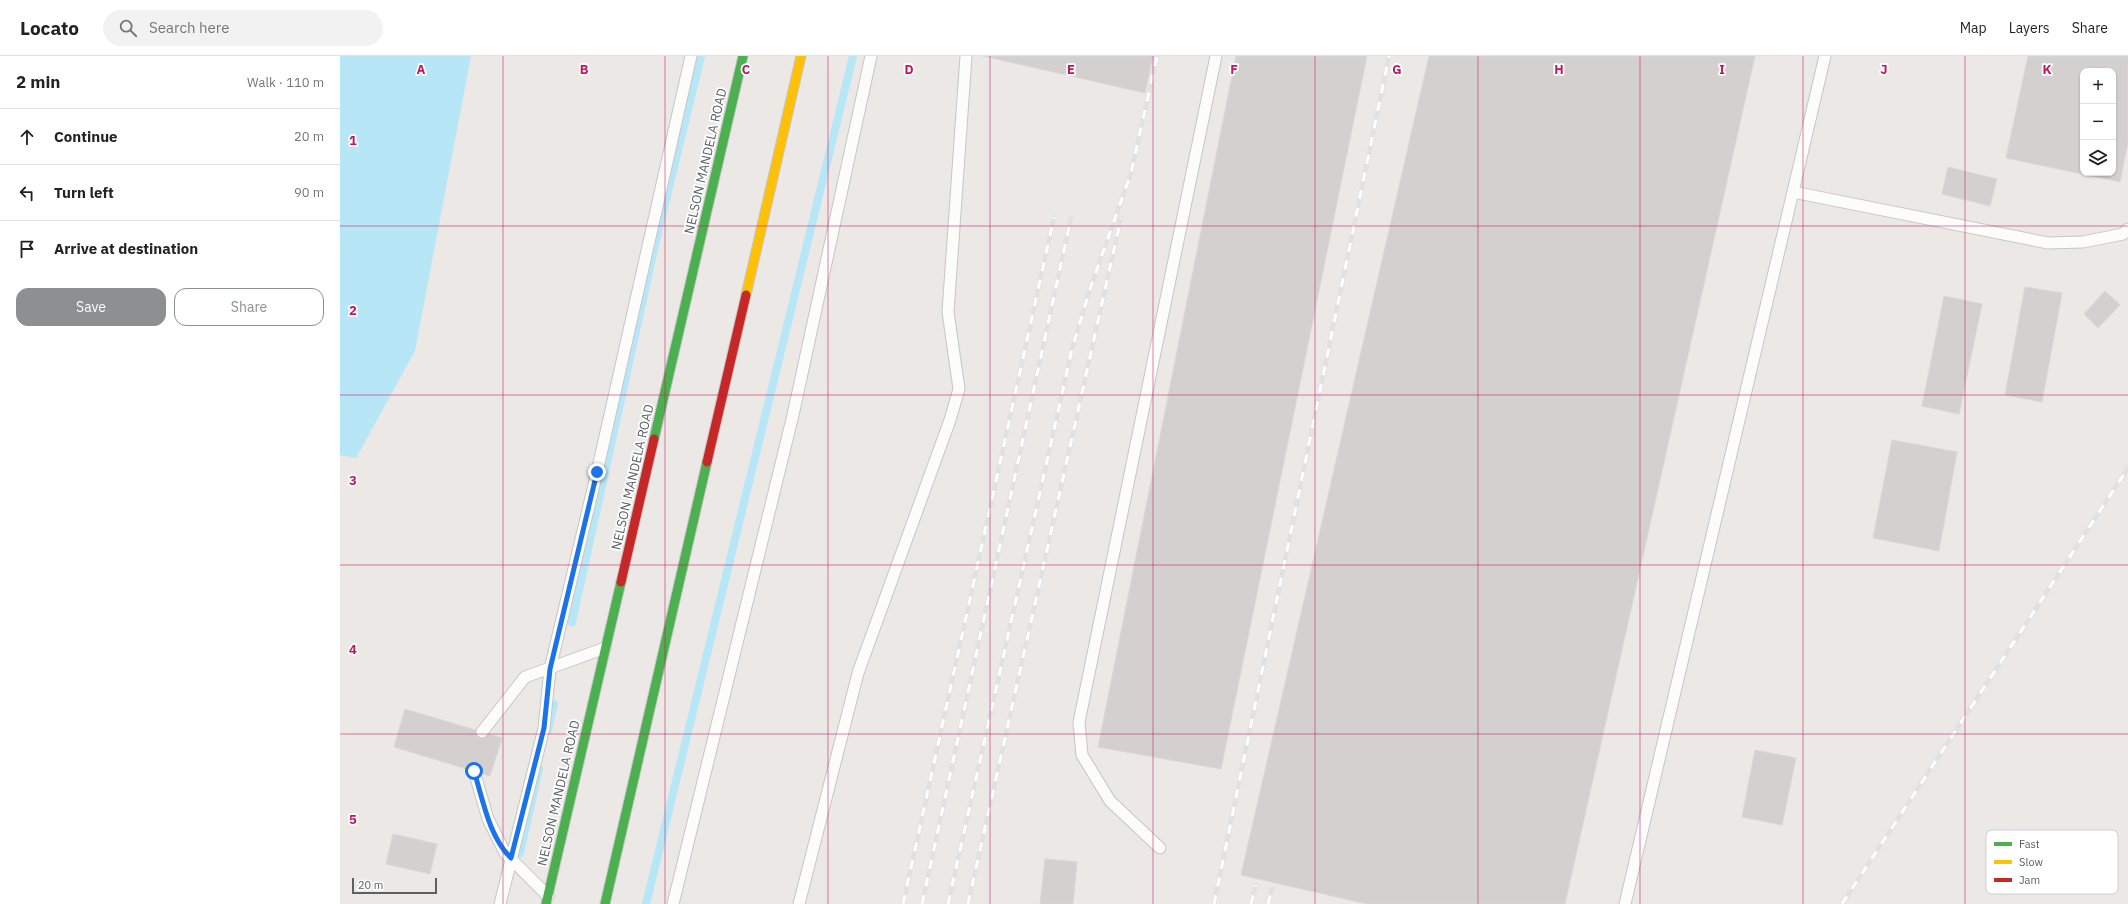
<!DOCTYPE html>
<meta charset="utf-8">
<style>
body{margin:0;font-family:"IBM Plex Sans",sans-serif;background:#f2f2f2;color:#222}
.controls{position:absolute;right:12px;top:12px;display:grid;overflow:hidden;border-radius:8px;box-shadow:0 1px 3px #0004}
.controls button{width:36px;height:36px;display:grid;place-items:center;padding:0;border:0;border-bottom:1px solid #e0e0e0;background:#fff;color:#222;font:20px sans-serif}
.scale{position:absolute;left:12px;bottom:10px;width:85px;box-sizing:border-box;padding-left:4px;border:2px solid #5a6063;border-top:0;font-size:11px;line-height:14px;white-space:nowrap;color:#5a6063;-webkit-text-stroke:3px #fff;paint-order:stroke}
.stop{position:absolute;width:12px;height:12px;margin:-9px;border:3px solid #1a73e8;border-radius:50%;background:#fff}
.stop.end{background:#1a73e8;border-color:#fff;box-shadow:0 1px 4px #0008}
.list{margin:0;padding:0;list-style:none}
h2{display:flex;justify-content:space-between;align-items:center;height:52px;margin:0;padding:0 16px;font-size:17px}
h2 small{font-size:13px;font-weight:400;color:#767676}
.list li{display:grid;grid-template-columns:26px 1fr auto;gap:12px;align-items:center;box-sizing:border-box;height:56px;padding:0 16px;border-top:1px solid #e0e0e0}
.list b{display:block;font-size:15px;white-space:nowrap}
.list em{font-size:13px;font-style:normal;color:#767676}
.actions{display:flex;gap:8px;padding:12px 16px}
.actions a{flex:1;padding:9px 0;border:1px solid #8d9090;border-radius:12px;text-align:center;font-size:14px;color:#8d9090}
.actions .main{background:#8d9090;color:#fff}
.icon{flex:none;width:22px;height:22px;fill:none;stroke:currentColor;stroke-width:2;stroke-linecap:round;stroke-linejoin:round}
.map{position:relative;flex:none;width:1788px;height:848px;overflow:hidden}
header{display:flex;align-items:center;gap:24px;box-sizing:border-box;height:56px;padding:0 20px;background:#fff;border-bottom:1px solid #e0e0e0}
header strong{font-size:19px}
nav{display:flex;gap:22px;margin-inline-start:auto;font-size:14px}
.search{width:280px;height:36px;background:#f2f2f2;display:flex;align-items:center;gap:10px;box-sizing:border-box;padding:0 14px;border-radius:22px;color:#767676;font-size:15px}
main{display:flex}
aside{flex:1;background:#fff}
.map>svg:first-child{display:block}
</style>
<header>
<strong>Locato</strong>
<div class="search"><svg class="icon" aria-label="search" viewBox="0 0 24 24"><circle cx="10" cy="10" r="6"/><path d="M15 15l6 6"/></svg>Search here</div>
<nav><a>Map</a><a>Layers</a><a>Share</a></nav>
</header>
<main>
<aside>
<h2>2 min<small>Walk · 110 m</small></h2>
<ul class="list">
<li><svg class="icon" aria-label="ahead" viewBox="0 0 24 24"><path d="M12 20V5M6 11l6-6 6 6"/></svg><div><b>Continue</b></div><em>20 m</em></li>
<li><svg class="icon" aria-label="left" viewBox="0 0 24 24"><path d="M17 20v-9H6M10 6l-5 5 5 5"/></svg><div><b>Turn left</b></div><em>90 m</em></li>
<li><svg class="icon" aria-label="arrive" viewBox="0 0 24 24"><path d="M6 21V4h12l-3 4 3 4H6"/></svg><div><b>Arrive at destination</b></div></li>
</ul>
<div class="actions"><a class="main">Save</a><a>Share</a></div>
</aside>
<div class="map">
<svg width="1788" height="848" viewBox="0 0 1788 848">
<rect width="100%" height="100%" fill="#ebe8e5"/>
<path fill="#b7e7f7" d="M0,0h131l-56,295 -59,107 -16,-3z"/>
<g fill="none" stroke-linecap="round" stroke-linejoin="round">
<path stroke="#b7e7f7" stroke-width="8" d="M232,566l83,-377 46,-189
M208,674l6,-26
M180,797l19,-84
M306,848l207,-848"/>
</g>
<path fill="#d3d0cf" stroke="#dad7d4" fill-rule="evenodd" d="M643,0h170l-8,37z
M896,0h131l-146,713 -123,-22z
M1089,0h326l-190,848h-198l-126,-29z
M1688,0h100v86l-8,40 -114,-24zM1743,15h30v102h-30z
M1608,111l49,12 -7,27 -48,-12z
M1685,231l37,6 -20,109 -37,-7z
M1765,235l15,14 -22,23 -14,-14z
M1604,240l38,8 -23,110 -37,-8z
M1552,384l65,12 -18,99 -66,-13z
M65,653l97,29 -12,38 -96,-29z
M1415,694l41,8 -14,67 -40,-8z
M53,778l44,10 -7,30 -44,-10z
M705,803l32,3 -4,42h-33z"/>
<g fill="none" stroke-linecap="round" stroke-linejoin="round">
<g stroke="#c6c6c6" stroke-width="13">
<path id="lane" d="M1453,136l255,51 35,-1 40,-8 5,-5
M142,676l43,-55 80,-29
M134,715l14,48 17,34 43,43
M820,792l-50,-47 -28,-46 -3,-33 137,-666
M160,848l44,-176 6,-59 47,-197 94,-416
M333,848l120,-489 78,-359
M459,848l59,-231 92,-253 9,-31 -11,-77 18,-256
M1285,848l200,-848"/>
</g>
<g stroke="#c6c6c6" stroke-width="11">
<path id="fast" d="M314,383l89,-383
M206,848l75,-322
M265,848l102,-442"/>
</g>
<g stroke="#c6c6c6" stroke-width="11">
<path id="slow" d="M406,239l55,-239"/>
</g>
<g stroke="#c6c6c6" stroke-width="11">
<path id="jam" d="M367,406l39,-167
M281,526l33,-143"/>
</g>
<use href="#lane" stroke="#fcfcfb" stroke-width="11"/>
<use href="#fast" stroke="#4caf50" stroke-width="9"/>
<use href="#slow" stroke="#ffc107" stroke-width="9"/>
<use href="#jam" stroke="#c62828" stroke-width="9"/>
<g stroke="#e2e1e2" stroke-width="4.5">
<path id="rail" d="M563,848l151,-687
M582,848l149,-686
M608,848l124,-555 18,-60 41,-116 26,-117
M628,848l153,-686
M874,848l175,-848
M911,848l5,-19
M928,848l4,-15
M1502,848l286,-436"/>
</g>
<use href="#rail" stroke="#fff" stroke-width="3" stroke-dasharray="9" stroke-linecap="butt"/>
</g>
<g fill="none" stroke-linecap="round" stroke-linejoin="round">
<path stroke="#1a73e8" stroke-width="5" d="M134,715c9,29 15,66 37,87l33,-130 6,-59 47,-197"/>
</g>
<path fill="none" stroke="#c2185b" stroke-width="1" stroke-opacity="0.55" d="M163,0v848M325,0v848M488,0v848M650,0v848M813,0v848M975,0v848M1138,0v848M1300,0v848M1463,0v848M1625,0v848M0,170h1788M0,339h1788M0,509h1788M0,678h1788"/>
<g text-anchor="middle" stroke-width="3.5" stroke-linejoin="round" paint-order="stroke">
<g font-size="13" fill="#5a6063" stroke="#fff">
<text transform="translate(365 105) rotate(-77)" y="5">NELSON MANDELA ROAD</text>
<text transform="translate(292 421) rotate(-77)" y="5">NELSON MANDELA ROAD</text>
<text transform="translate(218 737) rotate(-77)" y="5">NELSON MANDELA ROAD</text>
</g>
</g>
<rect x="1646" y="774" width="132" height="64" rx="6" fill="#fff" stroke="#cecfd0" stroke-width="1"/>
<rect x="1654" y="786" width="18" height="4" fill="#4caf50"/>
<rect x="1654" y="804" width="18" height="4" fill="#ffc107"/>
<rect x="1654" y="822" width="18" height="4" fill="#c62828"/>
<g font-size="11" fill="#5a6063">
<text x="1679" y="792">Fast</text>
<text x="1679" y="810">Slow</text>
<text x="1679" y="828">Jam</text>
</g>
<g font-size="13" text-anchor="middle" font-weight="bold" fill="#c2185b" stroke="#fff" stroke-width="3.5" stroke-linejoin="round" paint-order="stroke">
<text x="81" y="18">A</text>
<text x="244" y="18">B</text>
<text x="406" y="18">C</text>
<text x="569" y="18">D</text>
<text x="731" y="18">E</text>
<text x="894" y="18">F</text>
<text x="1057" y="18">G</text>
<text x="1219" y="18">H</text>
<text x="1382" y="18">I</text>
<text x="1544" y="18">J</text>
<text x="1707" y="18">K</text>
<text x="13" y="89">1</text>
<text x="13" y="259">2</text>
<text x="13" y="429">3</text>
<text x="13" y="598">4</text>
<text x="13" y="768">5</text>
</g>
</svg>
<div class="controls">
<button>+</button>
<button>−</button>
<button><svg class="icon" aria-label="layers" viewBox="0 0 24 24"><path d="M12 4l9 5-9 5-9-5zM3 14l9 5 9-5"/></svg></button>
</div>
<div class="scale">20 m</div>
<div class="stop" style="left:134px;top:715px"></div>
<div class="stop end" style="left:257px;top:416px"></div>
</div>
</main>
